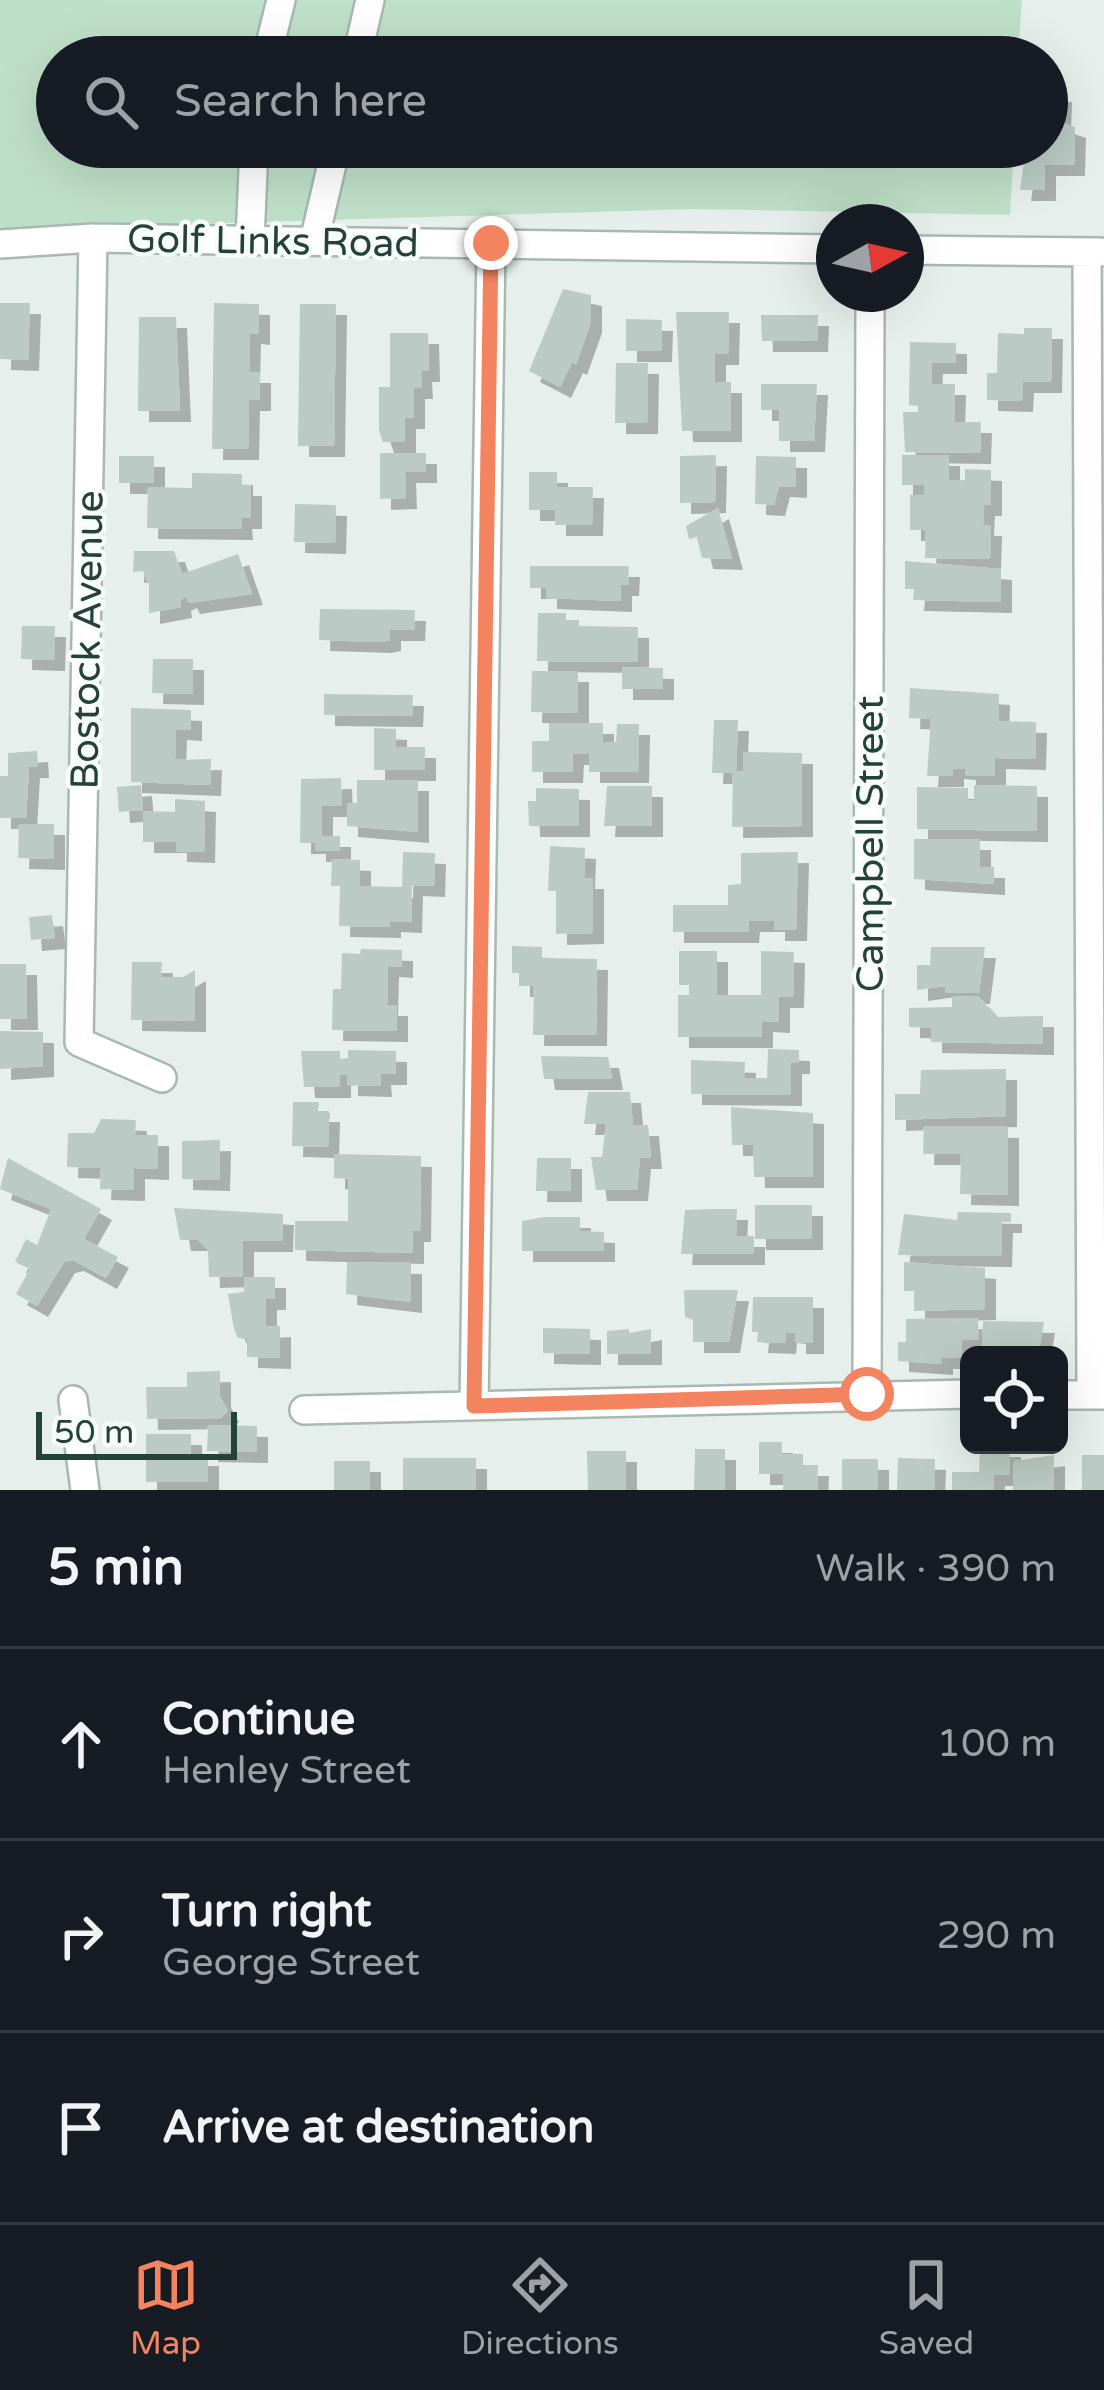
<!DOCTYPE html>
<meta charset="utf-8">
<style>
body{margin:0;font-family:"Varela Round",sans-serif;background:#20242c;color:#f1f3f6}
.controls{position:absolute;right:36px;bottom:36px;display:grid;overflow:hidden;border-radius:18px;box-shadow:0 12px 48px #0002}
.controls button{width:108px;height:108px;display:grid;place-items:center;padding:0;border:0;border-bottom:3px solid #363941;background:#171b24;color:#f1f3f6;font:60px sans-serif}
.compass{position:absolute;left:816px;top:204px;width:108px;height:108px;border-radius:50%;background:#171b24;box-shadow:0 12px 48px #0002;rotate:82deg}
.scale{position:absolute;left:36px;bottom:30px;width:201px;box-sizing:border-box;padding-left:12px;border:6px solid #24423a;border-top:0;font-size:33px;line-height:42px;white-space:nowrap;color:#24423a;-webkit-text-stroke:9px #f7fbf9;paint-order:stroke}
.stop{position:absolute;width:36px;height:36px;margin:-27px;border:9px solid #f4845f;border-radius:50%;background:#fff}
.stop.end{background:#f4845f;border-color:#fff;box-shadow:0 3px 12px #0008}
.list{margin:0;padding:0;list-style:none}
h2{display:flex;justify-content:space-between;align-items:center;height:156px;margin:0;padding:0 48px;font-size:51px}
h2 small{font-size:39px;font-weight:400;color:#9ea1a6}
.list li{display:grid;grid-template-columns:78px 1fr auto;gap:36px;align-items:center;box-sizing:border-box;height:192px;padding:0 48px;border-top:3px solid #363941}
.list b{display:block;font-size:45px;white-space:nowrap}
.list p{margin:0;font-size:39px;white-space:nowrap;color:#9ea1a6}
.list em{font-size:39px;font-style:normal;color:#9ea1a6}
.icon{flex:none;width:66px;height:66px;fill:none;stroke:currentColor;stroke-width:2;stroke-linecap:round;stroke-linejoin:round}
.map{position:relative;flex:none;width:1104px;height:1490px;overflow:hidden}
.search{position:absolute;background:#171b24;box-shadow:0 12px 48px #0002;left:36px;right:36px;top:36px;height:132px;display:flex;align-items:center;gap:30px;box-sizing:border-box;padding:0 42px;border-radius:66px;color:#9ea1a6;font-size:45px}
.sheet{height:732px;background:#171b24}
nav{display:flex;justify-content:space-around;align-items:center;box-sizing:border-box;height:168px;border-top:3px solid #363941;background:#171b24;font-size:33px;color:#9ea1a6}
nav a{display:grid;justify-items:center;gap:6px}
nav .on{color:#f4845f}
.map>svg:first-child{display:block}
</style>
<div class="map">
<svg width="1104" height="1490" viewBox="0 0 1104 1490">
<defs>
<filter id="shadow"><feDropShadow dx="11" dy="11" stdDeviation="0" flood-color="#0004"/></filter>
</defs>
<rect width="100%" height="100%" fill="#e6efeb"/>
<path fill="#bfe0c8" d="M0,0h1022l-4,57h-961v90h957l-4,68 -317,-6 -693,21z"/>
<path fill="#bbcac4" filter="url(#shadow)" d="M1047,91h14l-1,31 15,5 -1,38h-29v25h-25l6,-43h21z
M563,289l28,6v27l-15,42 -4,-2 -12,25 -31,-16z
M0,303h30l-2,57 -28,-1z
M214,303l45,1v30l-9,-1 -1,39h11v28h-11l-1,49h-36z
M300,304h36l-2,142h-36z
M676,312h53l-1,42h-13v28h16v49h-49z
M761,315h57l-1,26h-55z
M139,317h37l4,94h-42z
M626,319l36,1 -1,31h-35z
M1024,328h28l-1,54h-28l-1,19 -35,-1v-27h10l1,-40 26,1z
M390,333h38l1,38h-8l1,17h-8v30h-9v24h-22l-4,-12v-43h11z
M910,342l46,1v20h-24l-1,21h24l-1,38h27l-1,31 -75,-1 -2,-40h15v-6l-9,-1z
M616,363h32l-1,60h-32z
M761,384h56l-3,57h-35v-31h-18z
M380,453h46v19h-21l1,26 -26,1z
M716,455l-1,47 -35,1v-47z
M902,455h47v26l16,-1v-11l26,1v35h-7l-1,20h8l-1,34 -65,-1 1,-28h-16v-35h14v-10h-22z
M119,456h35v27h-35z
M756,456l40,1v30l-17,-1 -5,19 -19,-1z
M529,472h28v15h36l-1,38h-37v-15h-26z
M192,473l50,1v11h9v33h-10l1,11 -95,-1 1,-41 44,1z
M295,504l41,1 -1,38 -41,-1z
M718,508l14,51 -30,-1 -5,-21 -8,2 -3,-13z
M134,551h40l8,23 56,-20 14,40 -63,9 -3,-6 -6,3 1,7 -32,6v-28l-6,-14 -10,1z
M905,561l96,8v33l-88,-2 1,-11h-9z
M530,566h99l-1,19h-7v16l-75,-3v-10h-16z
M320,609l95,1 -1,20h-24v10l-10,2 -61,-2z
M538,613h28v7h13v6l59,1v35l-101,-1z
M22,626h33l-1,34 -33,-1z
M153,659h40v35l-41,-1z
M622,667l41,1v21h-41z
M532,671h46v42l-47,-1z
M910,688l89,6 -1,27 38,1 -1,37 -40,-1v18l-30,-1v-6l-12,-1v8h-26l4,-57 -22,-1z
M324,694l89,1 -1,21 -88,-1z
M131,708l60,2v20l-15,-1 -1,31 36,-1 -1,26 -79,-3z
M714,720h24l-2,51h7v-19l59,1v73l-70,1 1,-54h-21z
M549,723h54v19h13l1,-18h22l-1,48h-49v-18h-16l-1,18h-40v-31h17z
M374,728l22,1v18h29v23h-51z
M37,751l1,16h-9l-3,51h-26v-42h8v-23z
M341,778l1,28h-20v30h18v15h-25v-8h-15l1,-64z
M357,780h61v52l-71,-6v-23h10z
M141,785l2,25 -24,2 -2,-25z
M974,785l63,1v45l-120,-2v-42l51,1v12h6z
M607,786h45v40h-48z
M536,788l43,1v37h-50l-1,-25h8z
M175,799l30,2 -1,51 -28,-1v-9h-33v-31l32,1z
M19,824h35v35l-36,-1z
M914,839h66v28h14v17l-80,-5z
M550,846l35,2 -1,30h9v55l-37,1v-43h-8z
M403,852l32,1 -1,33 -22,-1 -1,37 -21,-1v6l-51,-1 1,-40h-9l1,-27 28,1v26l42,1z
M798,852l-2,78h-22v-9h-25l-1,11h-75v-27h55v-20l13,-1v-31z
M52,915l3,23 -24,2 -2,-23z
M512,946l30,1v11l55,1 -1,76h-63l1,-49h-15v-13h-7z
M931,947h54l-6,46h-33l-1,-7 -28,4v-25h13z
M361,949l41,1v17l-14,-1 -1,39h10v26l-65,-1 1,-41h8l1,-36 18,1z
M679,951h38v44h44v-44l33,1 -1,45h-14v25l-17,-1v16h-84v-42h11v-10h-10z
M132,962h30l-1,15h22l12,-7v51l-64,-1z
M0,964h26l1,55h-27z
M978,996l19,21 46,-1v28l-112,-2v-14l-22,-1v-19l43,-1v-10z
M0,1031l43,1v34l-43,3z
M768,1049l31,1v13h-8v32l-100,-1v-34l54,2 -1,16h23z
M348,1050l48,1v23h-16l1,12 -34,-1v-11l-7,1v12h-36l-3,-36h39v8l8,-1z
M541,1056l67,1 4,22h-68z
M1006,1069v47l-111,4v-26h25l1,-24z
M588,1092h42l3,33h15l3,33h-11l-3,32h-41l-5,-33h11l4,-33h-22z
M293,1102h26l-1,9h11l-1,36 -36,-1z
M731,1107l82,6v64h-59l-1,-32h-21z
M101,1119l35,1 -1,15h23v34l-24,-1v22l-34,-1 1,-21 -34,-1 1,-34h26z
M924,1126l84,1v68l-48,-1 1,-40h-38z
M220,1140l-1,40 -37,-1v-38z
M334,1154l87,2 -1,75h-7v22l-118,-3v-29h53v-42l-14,-1z
M8,1158l93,51 -17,30 34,18 -12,21 -33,-18 -9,2 -27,44 -21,-12 14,-25 -15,-7 11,-23 11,6 14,-36 -51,-20z
M537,1158h34v33h-35z
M755,1205h57v34h-57z
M174,1208l109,6 -1,27h-39v35l-34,1 -1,-27 -10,-10h-18z
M714,1209h23l-1,27h18v18h-73l4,-44z
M958,1212l53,1v9h-9l-1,34 -103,-1 6,-41 53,6z
M545,1217h35v14l24,1v19h-82v-30z
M347,1262l64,1v39l-65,-8z
M904,1262l81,6v41l-71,2v-20h-10z
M244,1277h31v22h-9v28l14,-1v32l-33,-1v-18l-9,-1 -4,-9 -6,-35 16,-2z
M684,1290h54l-9,52h-36v-22l-8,-3z
M753,1297h60v46h-18v-10l-9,-1 -1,11 -28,-1 1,-10h-6z
M978,1318l1,22h-17v18h-20v6l-44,-3v-19h8v-23z
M983,1321l61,1 -6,33h-56z
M543,1328l47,1v25l-47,-1z
M629,1329v4l22,-4v25h-44v-23z
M220,1371v26l8,14 -7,7 -74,1 -1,-32h41v-15z
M208,1425l49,1v26l-50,-1z
M146,1434h45v21h17v27h-62z
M759,1442h23v12h21v11h15l-1,25h-34l1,-16h-25z
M980,1446h30l-1,29h-15l-1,15h-41v-18h27z
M695,1449h30v41h-31z
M587,1451h39v39h-38z
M1054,1455v35h-41l1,-29z
M1082,1455h22v35h-22z
M403,1458h73v32h-73z
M898,1458l37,1 -1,31h-37z
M842,1459h36v31h-36z
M334,1461h36v29h-36z"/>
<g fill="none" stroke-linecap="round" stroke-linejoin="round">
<g stroke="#a8b8b2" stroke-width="32">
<path id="minor" d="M267,57l14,-57
M357,57l13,-57
M93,238l-14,804 83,36
M250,240l4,-93
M314,241l22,-94
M0,244l93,-6 741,11
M906,250l194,2
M1087,252l4,1143
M867,1394l3,-1100
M1059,1395h45
M73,1400l12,90
M474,1406l17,-1163
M304,1410l665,-16"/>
</g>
<use href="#minor" stroke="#fff" stroke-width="27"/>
</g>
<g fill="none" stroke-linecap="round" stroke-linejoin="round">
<path stroke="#f4845f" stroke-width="15" d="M491,243l-17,1163 393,-12"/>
</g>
<g text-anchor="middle" stroke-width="9" stroke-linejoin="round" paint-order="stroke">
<g font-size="39" fill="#24423a" stroke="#f7fbf9">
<text transform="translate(273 240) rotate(1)" y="14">Golf Links Road</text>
<text transform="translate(86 640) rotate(-89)" y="14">Bostock Avenue</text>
<text transform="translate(869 844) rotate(-90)" y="14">Campbell Street</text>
</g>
</g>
</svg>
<div class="controls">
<button><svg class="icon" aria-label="locate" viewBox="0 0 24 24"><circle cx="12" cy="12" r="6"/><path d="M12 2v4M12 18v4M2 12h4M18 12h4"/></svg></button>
</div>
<svg class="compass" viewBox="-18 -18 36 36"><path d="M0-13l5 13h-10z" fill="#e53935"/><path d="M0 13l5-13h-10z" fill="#9ea1a6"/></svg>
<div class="scale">50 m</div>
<div class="stop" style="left:867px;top:1394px"></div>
<div class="stop end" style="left:491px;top:243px"></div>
<div class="search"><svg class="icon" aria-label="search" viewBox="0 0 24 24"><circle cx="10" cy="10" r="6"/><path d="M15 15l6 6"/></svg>Search here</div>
</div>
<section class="sheet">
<h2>5 min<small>Walk · 390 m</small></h2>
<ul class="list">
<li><svg class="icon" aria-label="ahead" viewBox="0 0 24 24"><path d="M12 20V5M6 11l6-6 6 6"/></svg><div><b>Continue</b><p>Henley Street</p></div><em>100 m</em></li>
<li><svg class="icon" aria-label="right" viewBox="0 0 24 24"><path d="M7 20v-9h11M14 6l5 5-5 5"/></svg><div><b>Turn right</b><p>George Street</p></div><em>290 m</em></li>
<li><svg class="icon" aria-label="arrive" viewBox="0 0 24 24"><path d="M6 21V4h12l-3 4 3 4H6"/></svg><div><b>Arrive at destination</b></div></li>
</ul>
</section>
<nav>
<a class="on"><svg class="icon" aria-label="map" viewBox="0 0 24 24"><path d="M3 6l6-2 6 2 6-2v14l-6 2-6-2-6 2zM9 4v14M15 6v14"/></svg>Map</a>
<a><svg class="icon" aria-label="directions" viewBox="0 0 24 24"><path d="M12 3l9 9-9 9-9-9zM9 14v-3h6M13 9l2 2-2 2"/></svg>Directions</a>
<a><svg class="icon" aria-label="saved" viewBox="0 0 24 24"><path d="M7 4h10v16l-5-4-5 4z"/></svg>Saved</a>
</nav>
